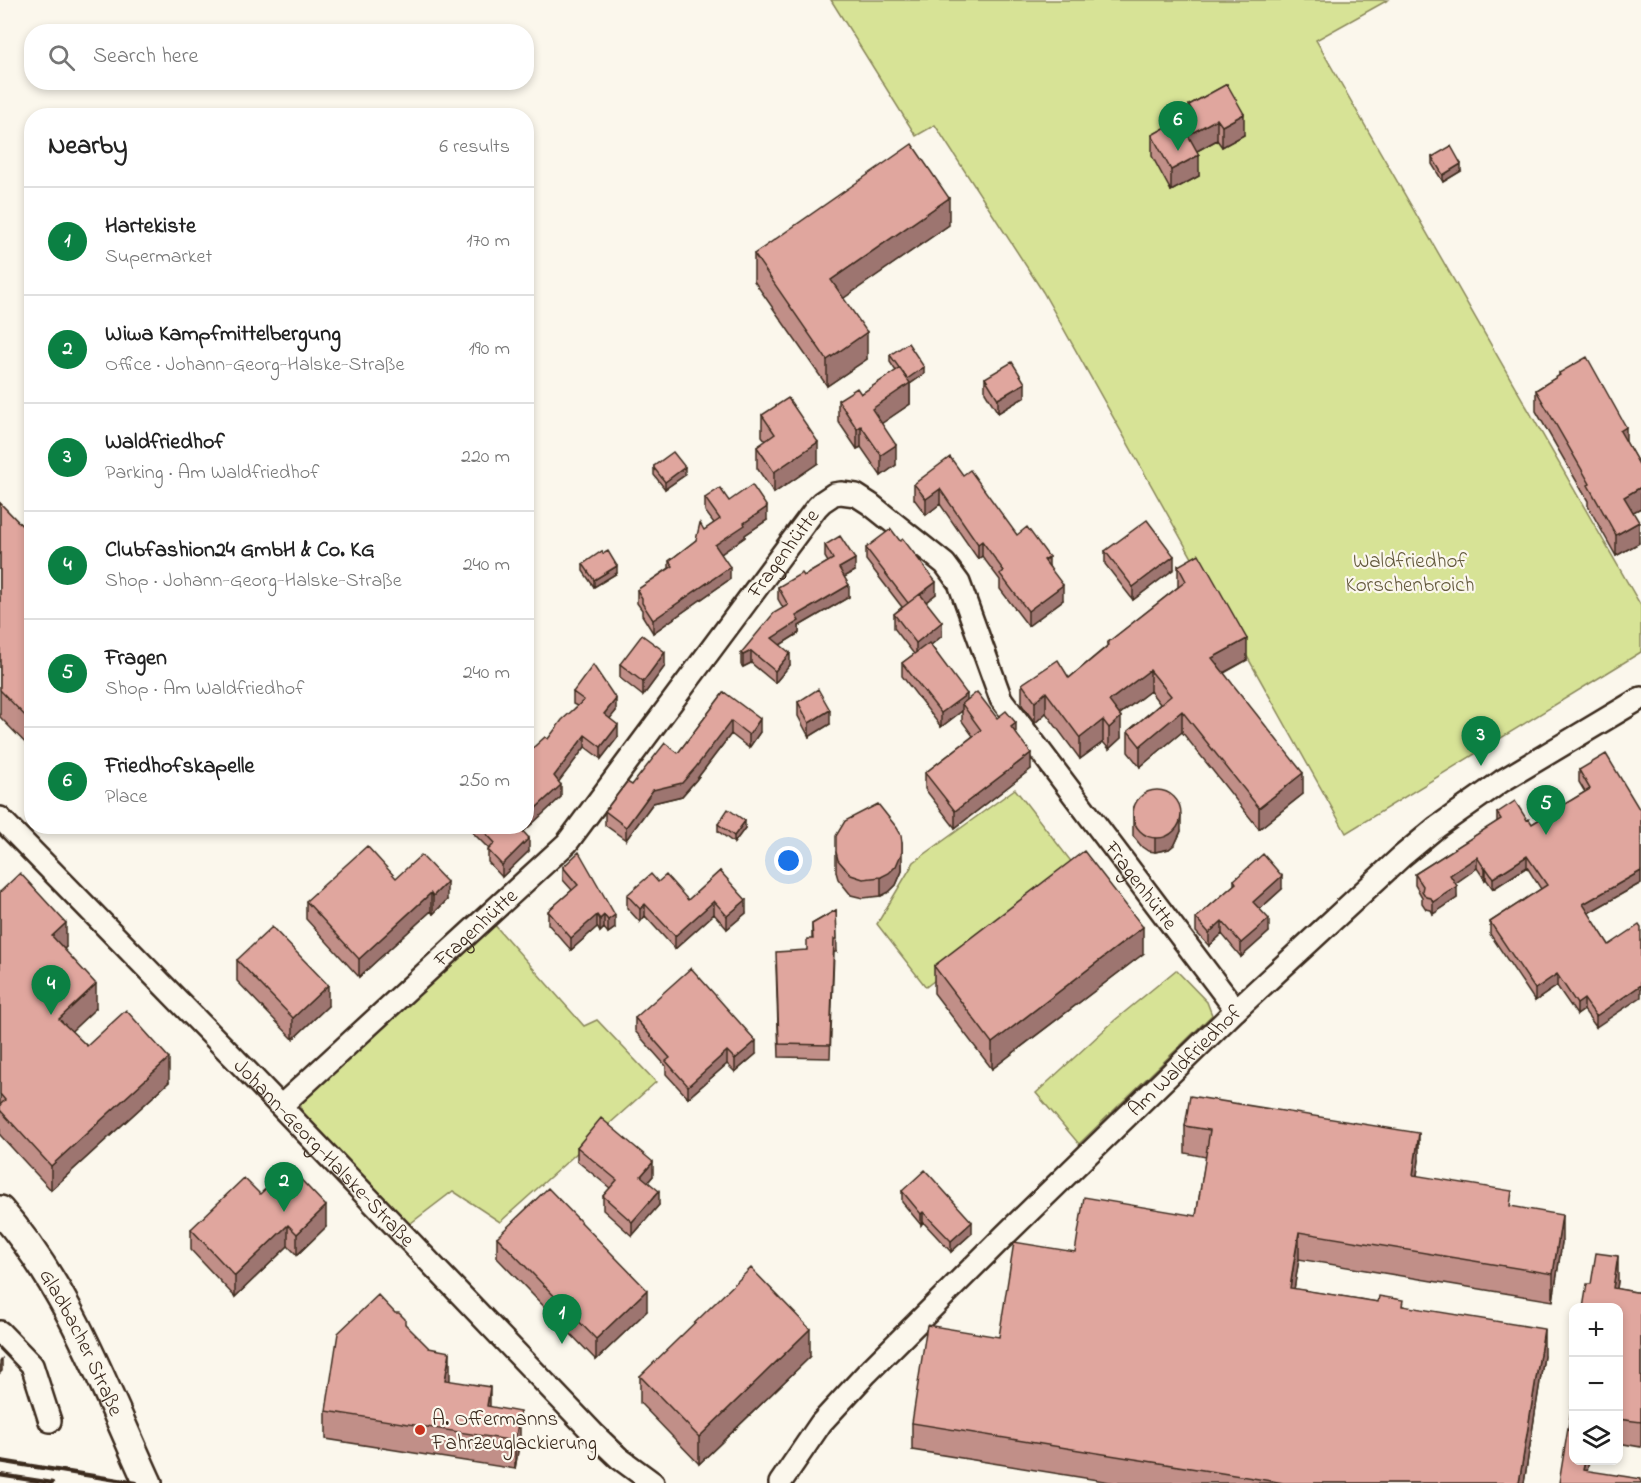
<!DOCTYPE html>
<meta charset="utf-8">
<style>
body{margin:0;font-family:"Indie Flower",sans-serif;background:#f2f2f2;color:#222}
.controls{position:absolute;right:18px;bottom:18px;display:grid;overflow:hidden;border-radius:12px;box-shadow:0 3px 9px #0003}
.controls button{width:54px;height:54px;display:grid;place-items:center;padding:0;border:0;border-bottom:2px solid #e0e0e0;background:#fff;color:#222;font:30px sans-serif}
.you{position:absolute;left:789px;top:861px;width:21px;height:21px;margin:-15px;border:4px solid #fff;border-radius:50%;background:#1a73e8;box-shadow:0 0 0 9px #1a73e833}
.badge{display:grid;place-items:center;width:39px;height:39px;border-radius:50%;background:#0b8043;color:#fff;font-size:20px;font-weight:700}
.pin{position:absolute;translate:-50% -50px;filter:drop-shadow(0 2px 3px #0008)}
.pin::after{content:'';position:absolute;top:32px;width:21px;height:18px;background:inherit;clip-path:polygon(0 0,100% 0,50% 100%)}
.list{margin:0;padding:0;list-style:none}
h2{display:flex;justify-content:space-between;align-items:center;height:78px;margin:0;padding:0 24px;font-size:26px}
h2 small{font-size:20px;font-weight:400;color:#767676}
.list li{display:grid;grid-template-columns:39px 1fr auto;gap:18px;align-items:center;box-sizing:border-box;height:108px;padding:0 24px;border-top:2px solid #e0e0e0}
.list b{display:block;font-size:22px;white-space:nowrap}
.list p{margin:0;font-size:20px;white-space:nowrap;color:#767676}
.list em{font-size:20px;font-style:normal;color:#767676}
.icon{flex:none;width:33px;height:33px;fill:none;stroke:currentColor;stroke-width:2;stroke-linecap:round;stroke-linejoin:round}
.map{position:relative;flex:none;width:1641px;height:1483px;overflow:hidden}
.search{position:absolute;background:#fff;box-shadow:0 3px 9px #0003;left:24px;top:24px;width:510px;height:66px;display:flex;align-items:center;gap:15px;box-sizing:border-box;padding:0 21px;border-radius:24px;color:#767676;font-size:22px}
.panel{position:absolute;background:#fff;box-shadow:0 3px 9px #0003;left:24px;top:108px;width:510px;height:726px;border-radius:24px}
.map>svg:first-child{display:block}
</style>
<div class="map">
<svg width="1641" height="1483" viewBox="0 0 1641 1483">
<rect width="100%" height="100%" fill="#fbf7ec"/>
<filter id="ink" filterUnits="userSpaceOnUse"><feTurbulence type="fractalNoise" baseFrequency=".0167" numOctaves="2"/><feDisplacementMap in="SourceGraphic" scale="12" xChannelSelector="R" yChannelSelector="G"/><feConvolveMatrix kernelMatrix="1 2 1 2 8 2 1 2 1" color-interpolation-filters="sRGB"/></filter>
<g filter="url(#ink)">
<path fill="#d7e396" stroke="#89865a" stroke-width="1.5" d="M831,0h557l-72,40 325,566v46l-295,181 -303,-541 -108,-167 -19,11z
M1015,789l62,80 -151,118 -49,-63 37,-62z
M492,922l92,104 13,-6 59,62 -156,140 -47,-31 -46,35 -104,-108 -4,-21z
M1176,970l31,32 5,13 -133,129 -43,-51 79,-73z"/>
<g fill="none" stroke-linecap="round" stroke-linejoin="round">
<g stroke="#3b2a1e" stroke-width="26">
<g id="minor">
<path id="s1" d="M0,818l245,251 350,366 24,23 34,25"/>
<path id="s2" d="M281,1106l286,-263 250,-336 5,-5 12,-8 7,-1 15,2 14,9 75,60 14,19 4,11 38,105 235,311"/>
<path d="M0,1332l32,33 18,56"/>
<path id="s3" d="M780,1483l41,-60 46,-50 138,-138 231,-225 165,-153 36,-30 65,-46 139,-83"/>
</g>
</g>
<g stroke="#3b2a1e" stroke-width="32">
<g id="tertiary">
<path id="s4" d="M0,1210c69,78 105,179 148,273"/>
</g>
</g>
<use href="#minor" stroke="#fbf7ec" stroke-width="21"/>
<use href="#tertiary" stroke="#fbf7ec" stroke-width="27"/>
<path stroke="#3b2a1e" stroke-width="4.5" d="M0,1461l136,22
M0,1475l52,8"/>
</g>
<path fill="#c18f88" stroke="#3b2a1e" stroke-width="1.5" d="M1227,84l17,51 -22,12 -5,-7 -20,11 2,25 -28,15 -19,-35v-21l37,-20v-10z
M1432,157l29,14 -18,11 -11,-18z
M949,225l-106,73 24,61 -40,27 -73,-105v-27z
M890,355l34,19 -14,10v20l-29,19 15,42 -15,11 -20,-29 -4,2 -19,-28v-21l23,-6 35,-23 -6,-9z
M1559,373l67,69 15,26v40l-8,4 6,31 -23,13 -28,-50v-5l-52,-90v-21l23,-14z
M985,378l40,19 -27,16 -13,-21z
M762,415l56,48 -44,30 -17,-25v-21l9,-6 -4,-5z
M654,466l31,9 -20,14 -11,-14z
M963,475l54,60 32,31 14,34 -35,26 -28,-37v-9l-18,-24 -4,3 -38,-55 -14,11 -12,-16v-15z
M705,498l24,3 38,19 -22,15v2l-24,17 9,25 -77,54 -11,-18v-5l-5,-7v-13l32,-22v-7l27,-21 8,-10 10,-7 -9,-12z
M0,503l32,33v214l-32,-33z
M900,541l36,53 -10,8 16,34 -11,9 36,55 30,18 19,15 15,36 -76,59 -30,-39v-16l48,-37 -11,-15v-10l-21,16 -39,-51v-13l12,-9 -20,-26v-14l8,-7 -36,-47v-12z
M825,545l30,26 -11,6 5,20 -50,29v7l-19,12 10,20 -15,18 -24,-20 -8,4 -2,-2v-12l42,-45 -5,-9v-12l26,-11 24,-14 -3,-5z
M1105,551l69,18 -41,31 -28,-36z
M603,554l14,19 -23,14 -11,-16v-7z
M1178,566l69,94 -23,13 79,121 -44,35 -77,-97 -42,35 -12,-15v-21l32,-27 -10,-13 -31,24 2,23 -12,11 -6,-7 -23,17 -34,-46 -11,10 -13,-18v-21l47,-6 38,-32v-3l71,-56z
M620,664l45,2 -22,30 -23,-18z
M573,692l43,19 -6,7 8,19 -17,22 -16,-12 -27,35 3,15 -38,35 6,19 -27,26 -14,-15v-12l1,-1 -18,-18v-5h55l22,-87 29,-33 -4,-2z
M724,692l36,40 -11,16 -18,-14 -35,46 -14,16 -29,7 -27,37 -21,-15v-14l27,-26 46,-32z
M798,702l32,22 -21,13 -11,-21z
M1579,770l62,42v71l-53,30 21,32 -13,82 -12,-17 -7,5 -20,-29 -22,15 -45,-67v-12l51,-33 -14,-22 -34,22 -7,-10 -1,1 -8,-12 -22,15 2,15 -24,16 -2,-4 -5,-1 -4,-6v-6l-7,-12v-11l82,-52v-9l30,7 5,4 53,-32 -6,-10z
M1133,807l48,24 -6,13 -6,5 -14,3 -7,-1 -6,-4 -9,-11z
M718,824l27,4 -11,15 -16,-12z
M836,852l66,10v9l-6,14 -7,7 -8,4 -18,2 -12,-3 -13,-16 -2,-7z
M563,867l52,61 -7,5 -4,-5 -4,4 -3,-5 -26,23 -23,-26v-13l24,-21 -9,-10z
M720,871l26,42 -19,16 -13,-15 -39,35 -30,-33 -5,6 -13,-14v-13l31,-13 30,18z
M396,878l51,22 -14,14 -2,-3 -72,66 -53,-58v-18z
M1234,880l48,9 -22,20 9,23 -28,25 -19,-23 -13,12 -13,-14v-14l38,-33z
M0,892l66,55 -2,2 32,59 -25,23 16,15 82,36 -118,108 -51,-55z
M836,910l1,42h-3l-4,106 -51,-1 -3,-92 31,-15 5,-11v-15z
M1143,954l-151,115 -58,-76v-27z
M237,960l91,46 -35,33 -56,-58z
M635,1018l121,36 -21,18 -8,-8 -39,34 -22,-24v-8l-31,-35z
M1185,1126l234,34 -2,16 95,31 50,35 -9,59 -254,-42 -5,30 109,17 141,50 -20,127h-408l-204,-33v-27l87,-86 76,-85 121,-36 10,-59 -21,-4z
M577,1147l76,29 -5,6 11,23 -27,31 -29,-26v-14l7,-8 -33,-27z
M902,1191l70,42 -21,19 -28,-30 -2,3 -19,-23z
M260,1194l66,33 -29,28 -9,-9 -53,51 -44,-47v-21z
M497,1237l150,74 -51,49 -99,-102z
M1618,1281l-1,8 24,4v154l-23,-4v-135l-27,-24z
M405,1324l45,57 40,26 30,32 -5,30 -189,-30v-28z
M810,1357l-111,107 -59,-61v-27z"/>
<path fill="#9d746f" stroke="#3b2a1e" stroke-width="1.5" d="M1244,114v21l-22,12v-21z
M1217,119v21l-29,16v-21z
M1199,155v21l-28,15v-21z
M1461,164v7l-18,11v-7z
M949,198v27l-118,82v-27z
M867,332v27l-40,27v-26z
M924,367v7l-14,10v20l-38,26v-21l34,-30z
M1025,383v14l-27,16v-14z
M861,426v21l-4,2v-20z
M1626,427v21l-6,-17z
M818,442v21l-44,30v-21z
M896,445v20l-15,11v-21z
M685,467v8l-20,14v-7z
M1641,487v21l-17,9v-20z
M940,489v15l-14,11v-16z
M767,507v13l-22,15v2l-30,21v-13l29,-22z
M1639,522v21l-23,13v-21z
M982,541v15l-4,3v-15z
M1174,556v13l-41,31v-13z
M1049,557v15l-5,-12z
M855,559v12l-16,9v-12z
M617,566v7l-23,14v-7z
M730,567v12l-77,54v-13z
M936,582v12l-27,21v-11z
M849,585v12l-50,29v7l-27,17v-12l24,-22z
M1063,585v15l-35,26v-15z
M942,622v14l-26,21v-14z
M1247,639v21l-35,19v-21z
M751,651v12l-8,4v-12z
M665,652v14l-22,30v-14z
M790,653v12l-15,18v-12z
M1150,670v21l-41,31v-21z
M1046,692v21l-11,10v-21z
M967,694v13l-5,-3v7l-21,16v-14z
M616,699v12l-12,15v-12z
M830,710v14l-21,13v-14z
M1182,711v21l-42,35v-21z
M1121,717v21l-12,11v-21z
M760,719v13l-11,16v-13z
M1103,720v22l-23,17v-21z
M731,721v13l-35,46 -14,16 -29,7 -27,37v-13l27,-37z
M1016,723v16l-5,-12z
M618,725v12l-17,22v-12z
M585,735v12l-31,41v-12z
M1031,753v16l-76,59v-17z
M1303,773v21l-44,35v-21z
M561,785v12l-44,41v-12h9v-9z
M1181,817v14l-6,13 -6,5 -14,3v-14z
M745,821v7l-11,15v-7z
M529,838v13l-27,26v-12z
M902,843v28l-6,14 -7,7 -8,4v-19z
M1527,856v11l-34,22v-11z
M1477,857v11l-27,19v-12z
M1486,868v11l-1,1v-11z
M1641,871v12l-58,33v-12z
M1282,876v13l-29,26v-13z
M447,882v18l-14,14v-18z
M1457,886v12l-24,16v-12z
M431,893v18l-72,66v-18z
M746,900v13l-19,16v-13z
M714,901v13l-39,35v-13z
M645,904v12l-5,6v-13z
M597,915v12l-26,23v-12z
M604,915v13l-4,4v-13z
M615,915v13l-7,5v-13z
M1269,919v13l-28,25v-14z
M1222,921v13l-13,12v-13z
M66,923v24l-14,14v-25z
M1143,927v27l-151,115v-26z
M1557,974v12l-22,15v-12z
M96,984v24l-37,35v-24z
M328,985v21l-35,33v-21z
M1641,985v12l-45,30v-11z
M1584,999v11l-7,5v-11z
M756,1041v13l-21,18v-13z
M727,1051v13l-39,34v-12z
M169,1058v24l-118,108v-24z
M1419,1133v27l-6,42v-27z
M653,1162v14l-12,14v-14z
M659,1191v14l-27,31v-14z
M326,1206v21l-29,28v-21z
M923,1212v10l-2,3v-11z
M1562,1215v27l-9,59v-27z
M972,1222v11l-21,19v-11z
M288,1225v21l-53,51v-21z
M1299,1232v27l-9,56v-27z
M1618,1256v25l-4,27 -1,-20z
M647,1290v21l-51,49v-21z
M810,1329v28l-111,107v-27z
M1544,1329v27l-20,127h-5z
M450,1352v27l-5,29v-28z
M2,1359v12l-2,2v-11z
M490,1387v28l-3,-9z
M520,1412v27l-5,30v-28z
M1585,1461h4l-4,22 -2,-13z"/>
<path fill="#e0a69e" stroke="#3b2a1e" stroke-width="1.5" d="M1227,84l17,30 -22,12 -5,-7 -29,16 11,20 -28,15 -19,-35 41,-23 -4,-7z
M912,144l37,54 -118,82 36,52 -40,28 -73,-106z
M1451,146l10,18 -18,11 -11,-18z
M908,343l16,24 -17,12 -17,-24z
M1587,357l39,70 -6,4 21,37v19l-17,10 15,25 -23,13 -28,-50 2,-1 -54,-94 24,-15 -1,-2z
M1012,362l13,21 -27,16 -13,-21z
M900,368l10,15 -38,26 24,36 -15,10 -20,-29 -4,3 -19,-29 19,-12 4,6z
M788,398l30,44 -44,30 -17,-25 18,-13 -13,-19z
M673,452l12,15 -20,15 -11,-14v-2z
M950,457l13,18 7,-5 47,65 10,-8 22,30 -5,3 19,25 -35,26 -28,-37 4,-3 -22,-30 -4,3 -38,-55 -14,10 -12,-15z
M752,485l15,22 -23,16 1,2 -30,20 15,22 -77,53 -11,-17v-5l-5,-8 36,-24 -4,-5 27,-21 4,-17 4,7 16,-11 -15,-21 15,-10 9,13z
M0,503l32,33v187l-32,-33z
M1147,520l27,36 -41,31 -28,-36z
M891,529l9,12 3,-2 33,43 -28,21 -42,-55z
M840,536l15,23 -16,9 10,17 -53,31 3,5 -27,17 18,15 -15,18 -24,-20 -8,4 -2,-2 33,-40 14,-8 -10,-18 24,-14 2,3 29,-17 -8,-14z
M602,551l1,3 5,-3 9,15 -23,14 -11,-16z
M1199,554l48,85 -35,19 91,115 -44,35 -77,-97 -42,35 -12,-15 43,-35 -21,-26 -41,31 12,16 -12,11 -6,-8 -23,18 -34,-46 -11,10 -13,-18 36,-24 11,18 40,-33 -2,-2 79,-62 -8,-15z
M920,594l22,28 -26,21 -22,-29z
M642,635l23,17 -22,30 -23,-18z
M929,643l38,51 -26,19 -39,-50z
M593,665l23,34 -12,15 14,11 -17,22 -16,-12 -31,41 7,9 -35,32v-63l19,-17 3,2 14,-19 22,-20 -11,-8z
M818,689l12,21 -21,13 -11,-21z
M724,692l36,27 -11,16 -18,-14 -35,46 -14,16 -29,7 -27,37 -21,-16 22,-29 5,3 33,-42 13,10z
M977,692l20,26 9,-7 10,12 -5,4 20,26 -76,58 -30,-38 56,-43 -19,-26z
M1606,754l35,58v59l-58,33 26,41 30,-20 2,3v57l-45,31 -12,-17 -7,5 -20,-30 -22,15 -45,-67 57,-37 -20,-29 -34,22 -7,-10 -1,1 -8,-12 -27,18 7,11 -24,16 -2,-4 -5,-1 -4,-6 1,-5 -8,-12 86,-55 -4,-6 18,-12 12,19 2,-1 3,5 58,-35 -11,-19z
M1133 814a24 24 0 1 1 48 0a24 24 0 1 1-48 0Z
M878,804l19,24 4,7 1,8v9l-6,14 -7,7 -8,4 -18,2 -12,-4 -13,-15 -2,-8v-16l9,-15z
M728,809l17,12 -11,15 -16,-12z
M479,826h39l11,12 -27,27 -14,-15 7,-7z
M367,846l29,32 25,-23 26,27 -14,14 -2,-3 -72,66 -53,-58z
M1084,851l59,76 -151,116 -58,-77z
M579,852l36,63 -7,5 -4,-5 -4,4 -3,-4 -26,23 -23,-27 30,-26 -15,-18z
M1263,854l19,22 -29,26 16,17 -28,24 -19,-22 -13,12 -13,-15 40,-35 -2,-3z
M720,871l26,29 -19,16 -13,-15 -39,35 -30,-32 -5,5 -13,-14 24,-21 7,8 8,-7 22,25z
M20,873l46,50 -14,13 44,48 -37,35 28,27 39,-36 43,48 -118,108 -51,-56v-5l5,-5 -5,-6v-202z
M836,910l1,29h-3l-4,106 -51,-1 -3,-92 31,-2v-11h6l-1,-15z
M272,927l56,58 -35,33 -56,-58z
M691,968l65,73 -21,18 -8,-8 -39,35 -22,-25 4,-3 -35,-40z
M1190,1096l229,37 -6,42 99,16 -2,15 52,9 -9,59 -254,-42 -5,29 -4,27 88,14 1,-6 24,4 -1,6 142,23 -25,154h-235l-372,-60 15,-98 72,12 15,-95 61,10 9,-55 112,19 14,-86 -25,-4z
M601,1118l52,44 -12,14 18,15 -27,31 -29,-26 14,-16 -40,-33z
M289,1167l37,39 -29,28 -9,-9 -53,51 -44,-47 53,-51 16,16z
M925,1170l47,52 -21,19 -28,-29 -2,2 -19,-23z
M548,1188l99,102 -51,49 -99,-102z
M1596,1253l22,3 -5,32 28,5v129l-23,-3v-111h-35l4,-24h4z
M751,1268l59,61 -111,108 -59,-61z
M378,1295l17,18h4l6,6v5l24,24 21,4 -5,28 45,7 -3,19 33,6 -5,29 -189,-30 12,-78z
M1574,1392v69h11l-2,9 58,9v4h-82z"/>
</g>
<circle fill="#c8321e" stroke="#fbf7ec" stroke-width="2" cx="420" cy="1430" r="6"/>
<g text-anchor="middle" stroke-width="4.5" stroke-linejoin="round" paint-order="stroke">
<g font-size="21" fill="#3b2a1e" stroke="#fbf7ec">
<text dy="7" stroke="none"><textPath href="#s2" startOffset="750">Fragenhütte</textPath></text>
<text dy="7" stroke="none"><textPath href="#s2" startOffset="1344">Fragenhütte</textPath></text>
<text dy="7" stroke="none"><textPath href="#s2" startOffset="264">Fragenhütte</textPath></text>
<text dy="7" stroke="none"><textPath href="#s3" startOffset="586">Am Waldfriedhof</textPath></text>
<text dy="7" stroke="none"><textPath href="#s1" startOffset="466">Johann-Georg-Halske-Straße</textPath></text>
<text dy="7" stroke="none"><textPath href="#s4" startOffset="156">Gladbacher Straße</textPath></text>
</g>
<g font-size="21" fill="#62583c" stroke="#fbf7ec">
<text x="1410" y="567">Waldfriedhof<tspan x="1410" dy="24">Korschenbroich</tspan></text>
</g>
<g font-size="21" fill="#3b2a1e" stroke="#fbf7ec" text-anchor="start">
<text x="432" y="1425">A. Offermanns<tspan x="432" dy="24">Fahrzeuglackierung</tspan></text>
</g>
</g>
</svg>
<div class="controls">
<button>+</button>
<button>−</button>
<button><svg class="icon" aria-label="layers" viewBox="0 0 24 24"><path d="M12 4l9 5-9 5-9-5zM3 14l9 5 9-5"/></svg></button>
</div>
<div class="you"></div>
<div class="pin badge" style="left:562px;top:1344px">1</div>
<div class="pin badge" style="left:284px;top:1212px">2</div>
<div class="pin badge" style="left:1481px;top:766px">3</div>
<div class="pin badge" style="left:51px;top:1015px">4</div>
<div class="pin badge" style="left:1546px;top:835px">5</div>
<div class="pin badge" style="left:1178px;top:151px">6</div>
<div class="search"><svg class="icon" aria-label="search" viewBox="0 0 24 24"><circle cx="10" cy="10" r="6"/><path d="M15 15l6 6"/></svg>Search here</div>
<section class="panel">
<h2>Nearby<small>6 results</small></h2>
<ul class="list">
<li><span class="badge">1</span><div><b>Hartekiste</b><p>Supermarket</p></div><em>170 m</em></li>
<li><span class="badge">2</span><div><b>Wiwa Kampfmittelbergung</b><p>Office · Johann-Georg-Halske-Straße</p></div><em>190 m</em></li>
<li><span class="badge">3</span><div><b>Waldfriedhof</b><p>Parking · Am Waldfriedhof</p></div><em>220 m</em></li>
<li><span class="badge">4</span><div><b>Clubfashion24 GmbH &amp; Co. KG</b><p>Shop · Johann-Georg-Halske-Straße</p></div><em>240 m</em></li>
<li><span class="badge">5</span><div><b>Fragen</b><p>Shop · Am Waldfriedhof</p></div><em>240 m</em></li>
<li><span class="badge">6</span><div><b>Friedhofskapelle</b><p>Place</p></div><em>250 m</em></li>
</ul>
</section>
</div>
